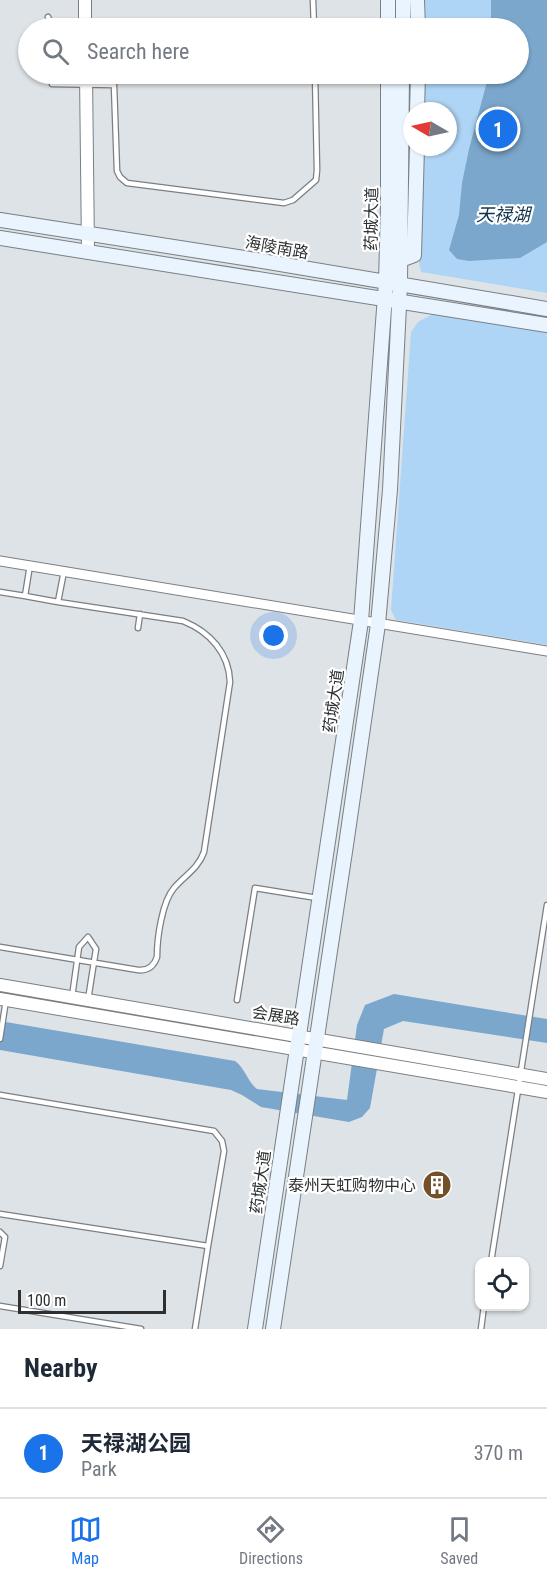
<!DOCTYPE html>
<meta charset="utf-8">
<style>
body{margin:0;font-family:"Roboto Condensed","Noto Sans SC",sans-serif;background:#f6f6f7;color:#1f2937}
.controls{position:absolute;right:18px;bottom:18px;display:grid;overflow:hidden;border-radius:12px;box-shadow:0 2px 4px #0004}
.controls button{width:54px;height:54px;display:grid;place-items:center;padding:0;border:0;border-bottom:2px solid #e0e1e3;background:#fff;color:#1f2937;font:30px sans-serif}
.compass{position:absolute;left:403px;top:102px;width:54px;height:54px;border-radius:50%;background:#fff;box-shadow:0 2px 4px #0004;rotate:279deg}
.scale{position:absolute;left:18px;bottom:15px;width:148px;box-sizing:border-box;padding-left:6px;border:3px solid #2d2f30;border-top:0;font-size:16px;line-height:21px;white-space:nowrap;color:#2d2f30;-webkit-text-stroke:4px #fff;paint-order:stroke}
.you{position:absolute;left:274px;top:636px;width:21px;height:21px;margin:-15px;border:4px solid #fff;border-radius:50%;background:#1a73e8;box-shadow:0 0 0 9px #1a73e833}
.badge{display:grid;place-items:center;width:39px;height:39px;border-radius:50%;background:#1a73e8;color:#fff;font-size:20px;font-weight:700}
.pin{position:absolute;translate:-50% -50%;border:3px solid #fff;box-shadow:0 2px 6px #0006}
.list{margin:0;padding:0;list-style:none}
h2{display:flex;justify-content:space-between;align-items:center;height:78px;margin:0;padding:0 24px;font-size:26px}
h2 small{font-size:20px;font-weight:400;color:#747a83}
.list li{display:grid;grid-template-columns:39px 1fr auto;gap:18px;align-items:center;box-sizing:border-box;height:90px;padding:0 24px;border-top:2px solid #e0e1e3}
.list b{display:block;font-size:22px;white-space:nowrap}
.list p{margin:0;font-size:20px;white-space:nowrap;color:#747a83}
.list em{font-size:20px;font-style:normal;color:#747a83}
.icon{flex:none;width:33px;height:33px;fill:none;stroke:currentColor;stroke-width:2;stroke-linecap:round;stroke-linejoin:round}
.map{position:relative;flex:none;width:547px;height:1329px;overflow:hidden}
.search{position:absolute;background:#fff;box-shadow:0 2px 4px #0004;left:18px;right:18px;top:18px;height:66px;display:flex;align-items:center;gap:15px;box-sizing:border-box;padding:0 21px;border-radius:33px;color:#747a83;font-size:22px}
.sheet{height:168px;background:#fff}
nav{display:flex;justify-content:space-around;align-items:center;box-sizing:border-box;height:84px;border-top:2px solid #e0e1e3;background:#fff;font-size:16px;color:#747a83}
nav a{display:grid;justify-items:center;gap:3px}
nav .on{color:#1a73e8}
.map>svg:first-child{display:block}
</style>
<div class="map">
<svg width="547" height="1329" viewBox="0 0 547 1329">
<rect width="100%" height="100%" fill="#dee3e7"/>
<path fill="#afd5f6" d="M423,0h124v293l-126,-21 -5,-26 3,-99h29v-36h-28l1,-37h97v-46h-96z
M433,314l114,19v312l-151,-25 -5,-10 20,-278 7,-10z"/>
<path fill="#7ba7cc" d="M491,0h56v242l-27,16 -51,3 -12,-2 -8,-9 10,-35 3,-32 7,-34 20,-75h29v-46h-27z
M394,994l153,25v24l-144,-22 -19,8 -14,79 -8,9 -13,5 -88,-15 -19,-12 -11,-5 -231,-40v-29l235,40c10,7 12,20 22,28l90,11 10,-75 8,-20z"/>
<g fill="none" stroke-linecap="round" stroke-linejoin="round">
<g stroke="#7b7f83" stroke-width="7">
<path id="service" d="M313,0l1,28
M48,17l5,11
M52,74v10l62,1 3,86 3,6 7,6 157,20 9,-3 23,-20 1,-10 -2,-96
M30,565l-5,31 33,6 6,-31
M0,592l25,4
M138,628l2,-14
M0,947l138,23c10,1 16,-4 19,-13 0,-19 5,-55 17,-69 11,-13 24,-19 30,-36l26,-170c-1,-29 -20,-50 -47,-61l-125,-19
M72,997l7,-50 9,-10 8,12 -8,51
M237,1000l18,-112 62,10
M0,1039l6,-39
M0,1095l214,36 8,10 2,10 -16,95
M0,1214l208,32 -13,83
M0,1232l5,5 -5,29
M491,1262l56,-357
M0,1306l141,23
M481,1329l3,-23"/>
</g>
<g stroke="#7b7f83" stroke-width="11">
<path id="minor" d="M0,561l547,90"/>
</g>
<g stroke="#7b7f83" stroke-width="14">
<path id="tertiary" d="M85,0v28
M86,74l2,177
M0,985l547,94
M0,999l547,93"/>
</g>
<g stroke="#7b7f83" stroke-width="16">
<path id="secondary" d="M388,0v28
M417,0l1,28
M403,28v-28
M417,111l1,-37
M0,220l244,38 303,51
M0,238l547,87
M401,260l13,-5 3,-108
M255,1329l106,-708 25,-339 2,-76v-132
M273,1329l73,-484 32,-221 12,-134 10,-205 2,-211"/>
</g>
<use href="#service" stroke="#fff" stroke-width="4.5"/>
<use href="#minor" stroke="#fff" stroke-width="9"/>
<use href="#tertiary" stroke="#fff" stroke-width="12"/>
<use href="#secondary" stroke="#e9f4fe" stroke-width="14"/>
</g>
<defs>
<g id="building-disc" transform="scale(1.5)"><circle r="9.5" fill="#735029" stroke="#fff"/><path d="M-4-6H4V6H1V3H-1V6H-4ZM-2.5-4.3h1.7v1.8h-1.7ZM.8-4.3h1.7v1.8H.8ZM-2.5-1h1.7V.8h-1.7ZM.8-1h1.7V.8H.8Z" fill="#fff"/></g>
</defs>
<g fill-rule="evenodd">
<use href="#building-disc" x="437" y="1185"/>
</g>
<g text-anchor="middle" stroke-width="4.5" stroke-linejoin="round" paint-order="stroke">
<g font-size="16" fill="#2d2f30" stroke="#fff">
<text transform="translate(371 219) rotate(-89)" y="6">药城大道</text>
<text transform="translate(277 247) rotate(10)" y="6">海陵南路</text>
<text transform="translate(333 701) rotate(-82)" y="6">药城大道</text>
<text transform="translate(276 1015) rotate(9)" y="6">会展路</text>
<text transform="translate(260 1182) rotate(-82)" y="6">药城大道</text>
</g>
<g font-size="16" fill="#2d2f30" stroke="#fff" text-anchor="end">
<text x="416" y="1191">泰州天虹购物中心</text>
</g>
<g font-size="18" font-style="italic" fill="#10324c" stroke="#fff">
<text x="503" y="221">天禄湖</text>
</g>
</g>
</svg>
<div class="controls">
<button><svg class="icon" aria-label="locate" viewBox="0 0 24 24"><circle cx="12" cy="12" r="6"/><path d="M12 2v4M12 18v4M2 12h4M18 12h4"/></svg></button>
</div>
<svg class="compass" viewBox="-18 -18 36 36"><path d="M0-13l5 13h-10z" fill="#e53935"/><path d="M0 13l5-13h-10z" fill="#747a83"/></svg>
<div class="scale">100 m</div>
<div class="you"></div>
<div class="pin badge" style="left:498px;top:129px">1</div>
<div class="search"><svg class="icon" aria-label="search" viewBox="0 0 24 24"><circle cx="10" cy="10" r="6"/><path d="M15 15l6 6"/></svg>Search here</div>
</div>
<section class="sheet">
<h2>Nearby<small></small></h2>
<ul class="list">
<li><span class="badge">1</span><div><b>天禄湖公园</b><p>Park</p></div><em>370 m</em></li>
</ul>
</section>
<nav>
<a class="on"><svg class="icon" aria-label="map" viewBox="0 0 24 24"><path d="M3 6l6-2 6 2 6-2v14l-6 2-6-2-6 2zM9 4v14M15 6v14"/></svg>Map</a>
<a><svg class="icon" aria-label="directions" viewBox="0 0 24 24"><path d="M12 3l9 9-9 9-9-9zM9 14v-3h6M13 9l2 2-2 2"/></svg>Directions</a>
<a><svg class="icon" aria-label="saved" viewBox="0 0 24 24"><path d="M7 4h10v16l-5-4-5 4z"/></svg>Saved</a>
</nav>
